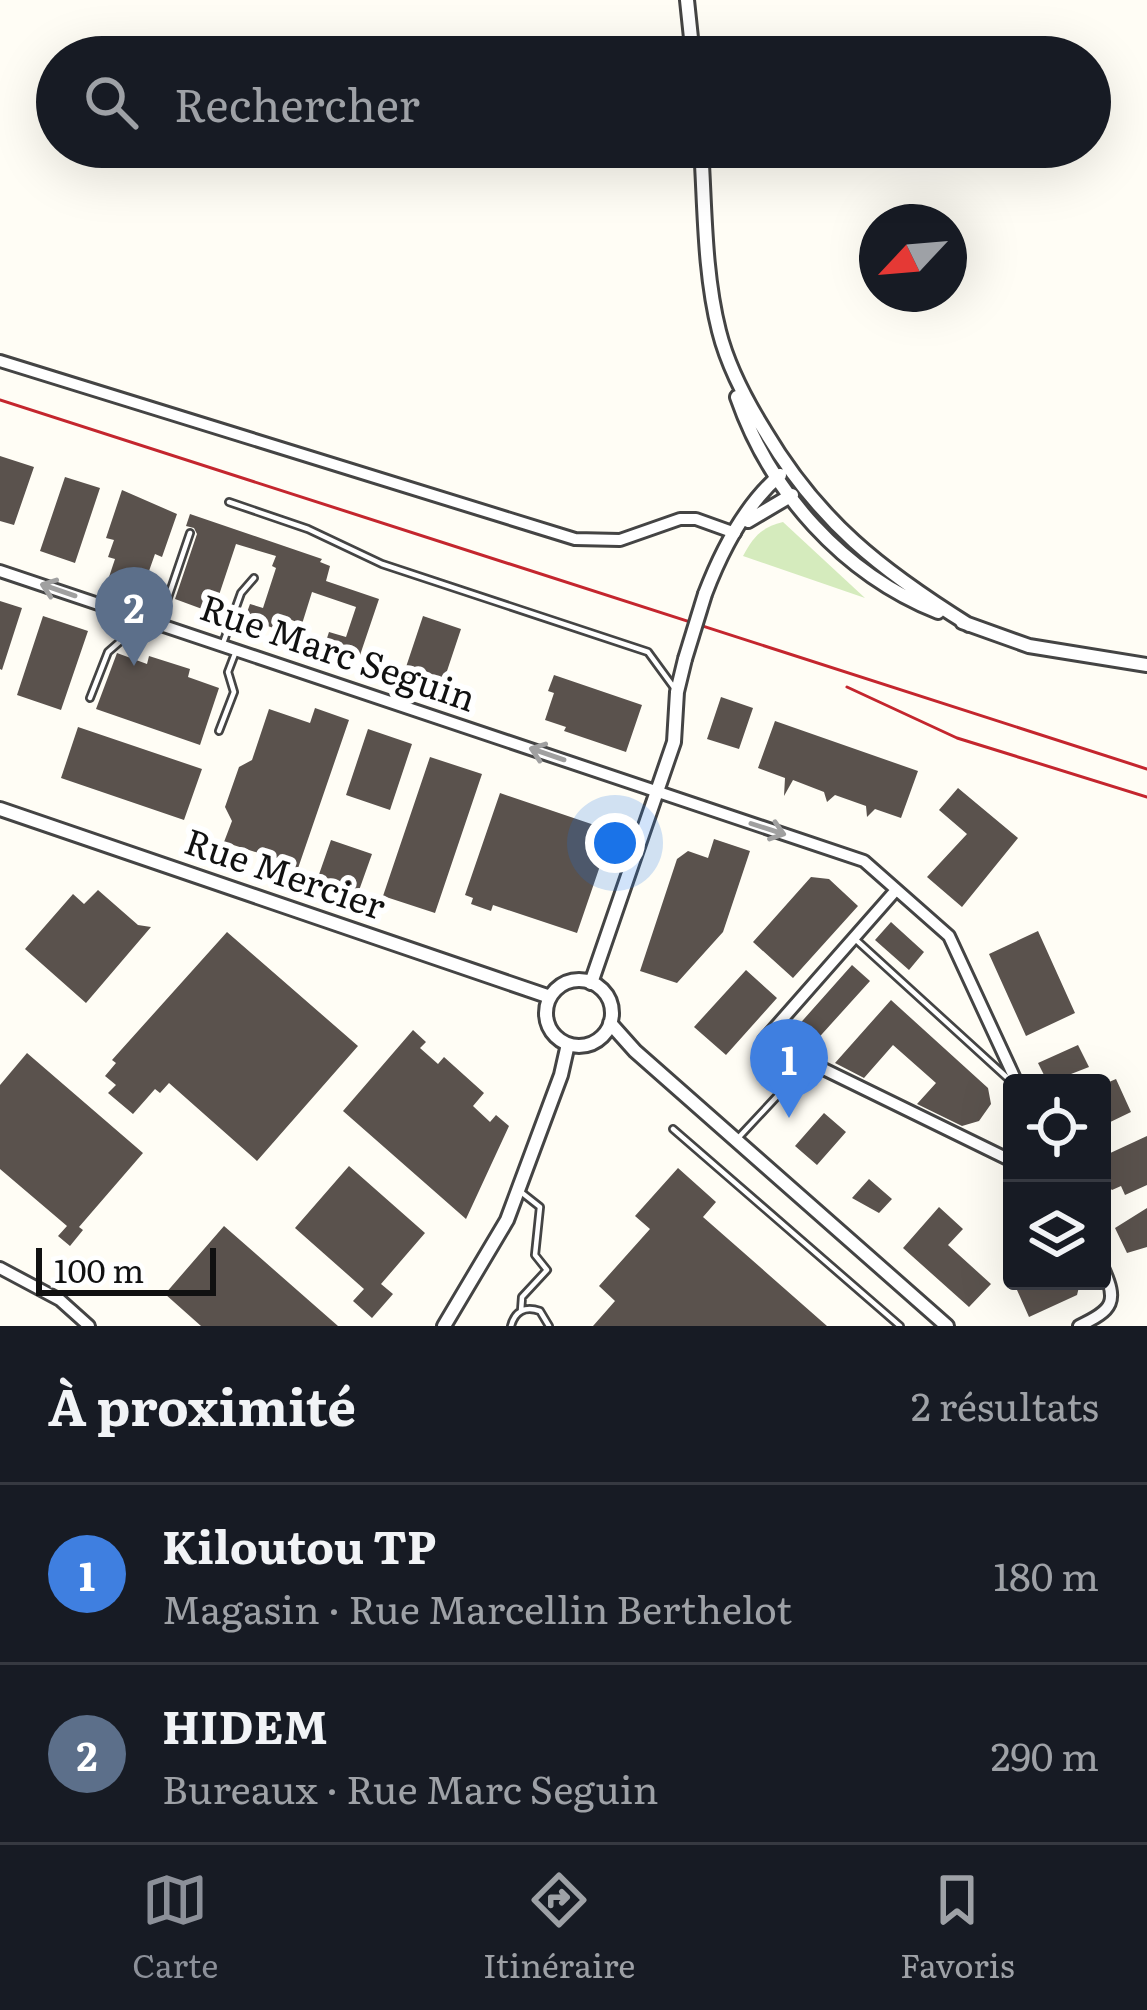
<!DOCTYPE html>
<html lang="fr">
<meta charset="utf-8">
<style>
body{margin:0;font-family:Literata,serif;background:#20242c;color:#f1f3f6}
.controls{position:absolute;right:36px;bottom:36px;display:grid;overflow:hidden;border-radius:12px;box-shadow:0 12px 48px #0002}
.controls button{width:108px;height:108px;display:grid;place-items:center;padding:0;border:0;border-bottom:3px solid #363941;background:#171b24;color:#f1f3f6;font:60px sans-serif}
.compass{position:absolute;left:859px;top:204px;width:108px;height:108px;border-radius:50%;background:#171b24;box-shadow:0 12px 48px #0002;rotate:244deg}
.scale{position:absolute;left:36px;bottom:30px;width:180px;box-sizing:border-box;padding-left:12px;border:6px solid #111;border-top:0;font-size:33px;line-height:42px;white-space:nowrap;color:#111;-webkit-text-stroke:9px #fff;paint-order:stroke}
.you{position:absolute;left:615px;top:843px;width:42px;height:42px;margin:-30px;border:9px solid #fff;border-radius:50%;background:#1a73e8;box-shadow:0 0 0 18px #1a73e833}
.badge{display:grid;place-items:center;width:78px;height:78px;border-radius:50%;background:#8c9099;color:#fff;font-size:39px;font-weight:700}
.pin{position:absolute;translate:-50% -99px;filter:drop-shadow(0 3px 6px #0008)}
.pin::after{content:'';position:absolute;top:63px;width:42px;height:36px;background:inherit;clip-path:polygon(0 0,100% 0,50% 100%)}
.list{margin:0;padding:0;list-style:none}
h2{display:flex;justify-content:space-between;align-items:center;height:156px;margin:0;padding:0 48px;font-size:51px}
h2 small{font-size:39px;font-weight:400;color:#9ea1a6}
.list li{display:grid;grid-template-columns:78px 1fr auto;gap:36px;align-items:center;box-sizing:border-box;height:180px;padding:0 48px;border-top:3px solid #363941}
.list b{display:block;font-size:45px;white-space:nowrap}
.list p{margin:0;font-size:39px;white-space:nowrap;color:#9ea1a6}
.list em{font-size:39px;font-style:normal;color:#9ea1a6}
.icon{flex:none;width:66px;height:66px;fill:none;stroke:currentColor;stroke-width:2;stroke-linecap:round;stroke-linejoin:round}
.map{position:relative;flex:none;width:1147px;height:1326px;overflow:hidden}
.search{position:absolute;background:#171b24;box-shadow:0 12px 48px #0002;left:36px;right:36px;top:36px;height:132px;display:flex;align-items:center;gap:30px;box-sizing:border-box;padding:0 42px;border-radius:66px;color:#9ea1a6;font-size:45px}
.sheet{height:516px;background:#171b24}
nav{display:flex;justify-content:space-around;align-items:center;box-sizing:border-box;height:168px;border-top:3px solid #363941;background:#171b24;font-size:33px;color:#9ea1a6}
nav a{display:grid;justify-items:center;gap:6px}
nav .on{color:#8c9099}
.map>svg:first-child{display:block}
</style>
<div class="map">
<svg width="1147" height="1326" viewBox="0 0 1147 1326">
<rect width="100%" height="100%" fill="#fffdf5"/>
<path fill="#d5ebbd" d="M783,522l82,76 -122,-42c10,-19 19,-29 40,-34z"/>
<path fill="#5a524d" d="M0,456l34,11 -20,58 -14,-4z
M65,477l35,11 -25,75 -35,-12z
M122,490l55,24 -15,43 -7,-3 -6,17 -7,-2 -6,17 -27,-9 6,-18 -7,-2 6,-17 -8,-2z
M190,514l132,45 -2,3 10,4 -4,15 53,18 -21,62 -35,-11 6,-18 17,5 10,-30 -44,-15 -10,32 -13,-5 -4,13 -40,-14 5,-14 13,4 13,-40 -4,-2 4,-10 -40,-12 -23,69 -38,-14 22,-65 -3,-6 -8,-2z
M0,601l22,7 -20,62 -2,-1z
M43,616l45,15 -27,79 -44,-15z
M423,616l38,13 -20,60 -38,-13z
M117,653l30,11 2,-8 41,13 -2,8 31,11 -19,57 -104,-36z
M554,675l88,30 -16,47 -62,-21 2,-4 -21,-7 9,-27 -6,-2z
M721,697l32,11 -14,41 -32,-10z
M315,708l34,12 -54,157 -33,-11 3,-11 -41,-13 8,-21 -7,-14 14,-40 13,-7 17,-51 41,14z
M775,721l143,50 -17,47 -26,-9 -8,8 -1,-11 -31,-11 -8,7 -3,-10 -31,-12 -9,16 1,-18 -27,-10z
M78,727l124,42 -18,51 -123,-42z
M368,729l44,15 -22,66 -44,-15z
M430,757l52,17 -47,139 -52,-17z
M958,788l60,50 -56,69 -35,-30 40,-43 -28,-24z
M500,793l112,38 -35,102 -84,-28 -2,6 -20,-7 2,-6 -8,-3z
M714,839l36,12 -27,81 -46,51 -37,-12 37,-112 11,-8 20,7z
M331,840l41,14 -15,42 -41,-13z
M811,877l18,2 29,27 -65,72 -40,-36z
M98,890l40,35 13,2 -65,76 -61,-54 48,-55 11,10z
M891,922l33,30 -15,18 -34,-30z
M1038,931l37,82 -49,23 -37,-82z
M227,932l131,114 -101,115 -88,-78 -9,10 -5,-4 -22,25 -25,-21 8,-8 -11,-9 11,-13 -4,-3z
M852,965l18,16 -57,63 -17,-16z
M746,970l31,28 -51,57 -32,-28z
M891,1000l97,88 3,16 -12,17 -17,5 -45,-22 19,-21 -43,-38 -29,33 -29,-15z
M413,1030l13,12 -6,6 18,16 6,-7 40,36 -11,13 17,16 6,-7 13,11 -43,93 -123,-108z
M1078,1045l11,22 -41,16 -10,-20z
M27,1053l116,100 -64,74 4,3 -13,16 -12,-10 9,-10 -67,-57v-84z
M1116,1079l15,33 -29,14v-41z
M824,1113l22,19 -29,33 -22,-19z
M1147,1136v49l-22,10 -4,-9 -9,4 -9,-9 -1,-12 9,-4 -5,-10z
M349,1166l76,67 -44,51 12,10 -21,24 -19,-17 11,-12 -69,-61z
M678,1168l38,34 -13,15 124,109h-234l22,-25 -16,-15 51,-57 -15,-13z
M869,1179l23,20 -13,14 -27,-15z
M939,1207l24,22 -15,16 43,39 -22,23 -66,-59z
M1147,1208v39l-20,6 -12,-25z
M224,1226l114,100h-137l-36,-32z
M1013,1281h63l3,6 -2,8 -48,22z"/>
<g fill="none" stroke-linecap="round" stroke-linejoin="round">
<g stroke="#444" stroke-width="10">
<path id="service" d="M229,502l79,27 74,35 266,88 27,37
M159,624l31,-91
M222,646l19,-53 13,-15
M90,698l18,-46 16,-14 6,-23
M219,731l15,-39 -6,-20 8,-21
M854,938l159,145
M673,1129l227,197
M740,1136l41,-44
M521,1192l19,15 -5,48 12,15 -25,27 -1,14
M511,1326c4,-15 14,-20 29,-15l9,15"/>
</g>
<g stroke="#444" stroke-width="16">
<path id="minor" d="M0,361l575,178 45,1 60,-21h16l39,14
M0,571l864,290 85,75 68,147
M896,890l-132,150 248,121
M0,1268l60,32 29,26
M1079,1326c34,-16 40,-24 23,-60"/>
</g>
<g stroke="#444" stroke-width="18">
<path id="tertiary" d="M687,0l6,57
M701,147c4,60 3,125 18,184 9,36 26,68 46,100 54,91 116,139 204,194
M737,397c33,95 106,177 201,215
M748,521l44,-26
M705,594c16,-42 41,-90 75,-119
M962,622l67,24 118,19
M0,809l550,188
M546 1013a33 33 0 1 1 66 0a33 33 0 1 1-66 0Z
M591,983l83,-241 3,-50 8,-33
M610,1023l25,28 312,275
M444,1326l63,-106 54,-145 7,-31"/>
</g>
<use href="#service" stroke="#fff" stroke-width="4.5"/>
<use href="#minor" stroke="#fff" stroke-width="10"/>
<use href="#tertiary" stroke="#fff" stroke-width="12"/>
<path stroke="#c4262e" stroke-width="3" d="M0,400l1147,369
M847,687l110,51 190,59"/>
<g stroke="#444" stroke-width="18" stroke-linecap="butt">
<path id="tertiary-bridge" d="M685,659l20,-65"/>
</g>
<use href="#tertiary-bridge" stroke="#fff" stroke-width="12"/>
</g>
<defs><path id="oneway-shaft" d="M-6 0H5M1.5-3L5.5 0L1.5 3" fill="none" stroke-width="1.6" stroke-linecap="round" stroke-linejoin="round" transform="scale(3)"/></defs>
<g stroke="#a0a0a0">
<use href="#oneway-shaft" transform="translate(58 590) rotate(-161)"/>
<use href="#oneway-shaft" transform="translate(547 754) rotate(-161)"/>
<use href="#oneway-shaft" transform="translate(768 829) rotate(18)"/>
</g>
<g text-anchor="middle" stroke-width="12" stroke-linejoin="round" paint-order="stroke">
<g font-size="36" fill="#111" stroke="#fff">
<text transform="translate(338 653) rotate(19)" y="13">Rue Marc Seguin</text>
<text transform="translate(285 874) rotate(19)" y="13">Rue Mercier</text>
</g>
</g>
</svg>
<div class="controls">
<button><svg class="icon" aria-label="locate" viewBox="0 0 24 24"><circle cx="12" cy="12" r="6"/><path d="M12 2v4M12 18v4M2 12h4M18 12h4"/></svg></button>
<button><svg class="icon" aria-label="layers" viewBox="0 0 24 24"><path d="M12 4l9 5-9 5-9-5zM3 14l9 5 9-5"/></svg></button>
</div>
<svg class="compass" viewBox="-18 -18 36 36"><path d="M0-13l5 13h-10z" fill="#e53935"/><path d="M0 13l5-13h-10z" fill="#9ea1a6"/></svg>
<div class="scale">100 m</div>
<div class="you"></div>
<div class="pin badge" style="left:789px;top:1118px;background:#3f7fe0">1</div>
<div class="pin badge" style="left:134px;top:666px;background:#5c6f8a">2</div>
<div class="search"><svg class="icon" aria-label="search" viewBox="0 0 24 24"><circle cx="10" cy="10" r="6"/><path d="M15 15l6 6"/></svg>Rechercher</div>
</div>
<section class="sheet">
<h2>À proximité<small>2 résultats</small></h2>
<ul class="list">
<li><span class="badge" style="background:#3f7fe0">1</span><div><b>Kiloutou TP</b><p>Magasin · Rue Marcellin Berthelot</p></div><em>180 m</em></li>
<li><span class="badge" style="background:#5c6f8a">2</span><div><b>HIDEM</b><p>Bureaux · Rue Marc Seguin</p></div><em>290 m</em></li>
</ul>
</section>
<nav>
<a class="on"><svg class="icon" aria-label="map" viewBox="0 0 24 24"><path d="M3 6l6-2 6 2 6-2v14l-6 2-6-2-6 2zM9 4v14M15 6v14"/></svg>Carte</a>
<a><svg class="icon" aria-label="directions" viewBox="0 0 24 24"><path d="M12 3l9 9-9 9-9-9zM9 14v-3h6M13 9l2 2-2 2"/></svg>Itinéraire</a>
<a><svg class="icon" aria-label="saved" viewBox="0 0 24 24"><path d="M7 4h10v16l-5-4-5 4z"/></svg>Favoris</a>
</nav>
